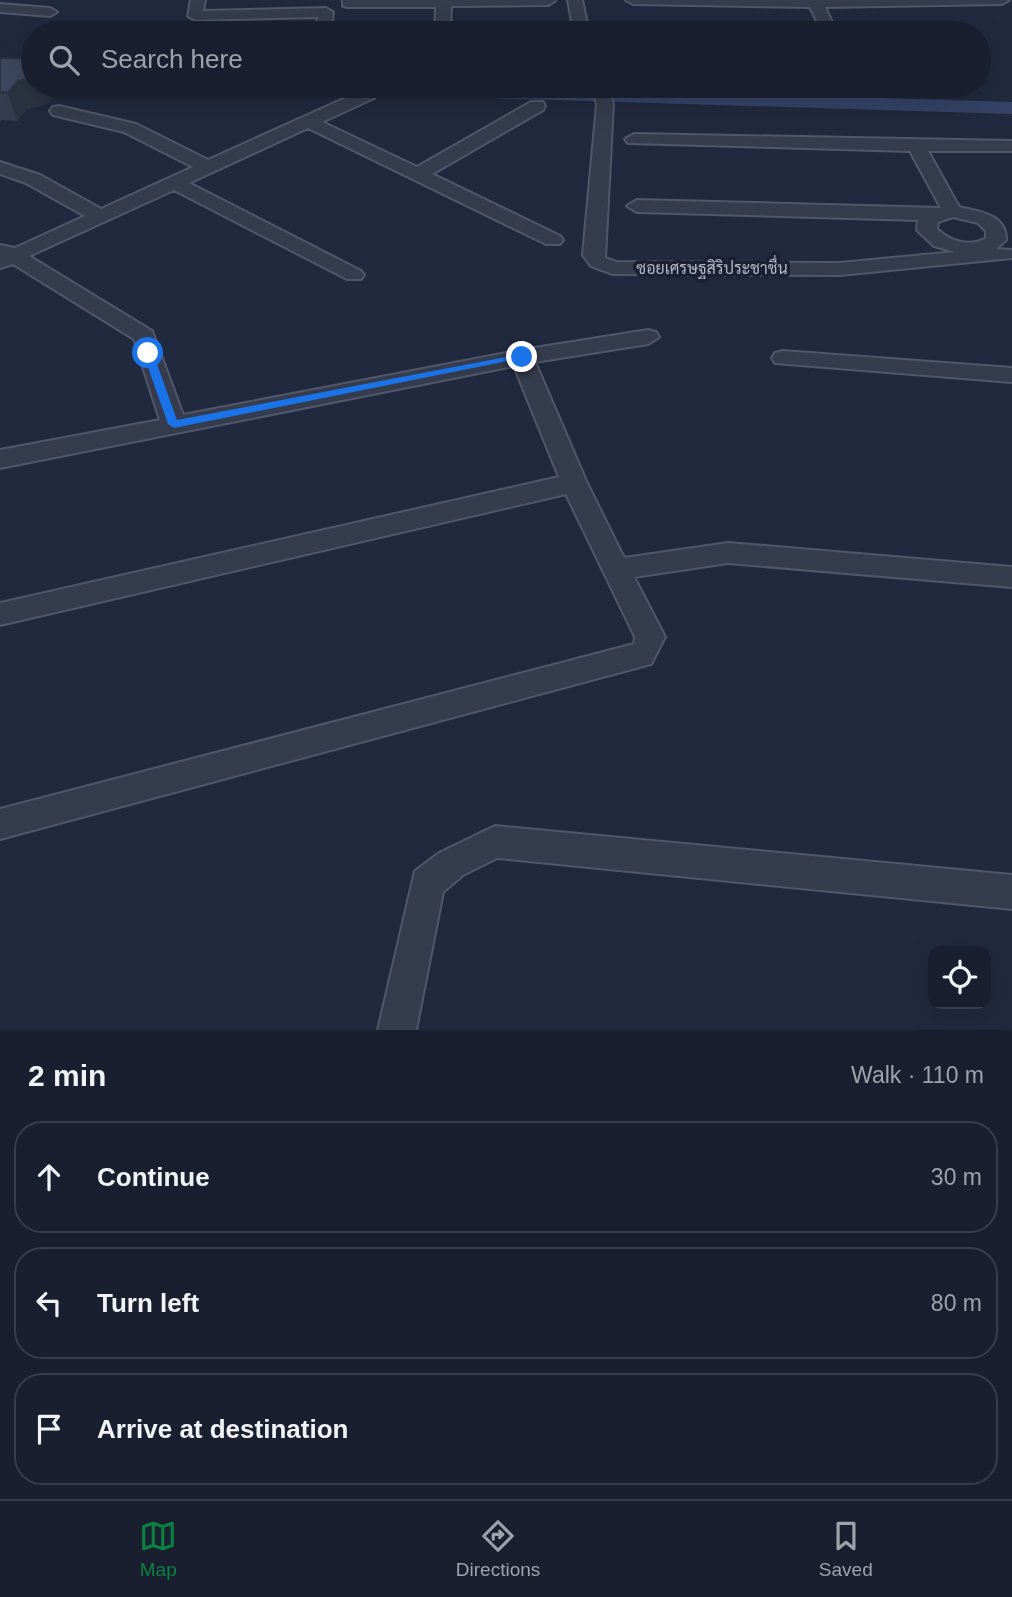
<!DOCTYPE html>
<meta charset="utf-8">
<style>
body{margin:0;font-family:Helvetica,Sarabun,sans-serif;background:#222736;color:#f1f3f6}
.controls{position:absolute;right:21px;bottom:21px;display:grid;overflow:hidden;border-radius:14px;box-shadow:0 7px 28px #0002}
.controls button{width:63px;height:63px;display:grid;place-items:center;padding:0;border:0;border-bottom:2px solid #373d4a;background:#191f2e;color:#f1f3f6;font:35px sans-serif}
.stop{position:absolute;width:21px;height:21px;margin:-16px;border:5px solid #1a73e8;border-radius:50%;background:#fff}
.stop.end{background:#1a73e8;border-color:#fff;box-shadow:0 2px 7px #0008}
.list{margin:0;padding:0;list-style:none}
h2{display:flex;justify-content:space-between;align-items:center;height:91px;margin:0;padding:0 28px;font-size:30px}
h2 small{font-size:23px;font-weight:400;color:#9fa2aa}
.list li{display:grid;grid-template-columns:46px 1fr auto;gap:21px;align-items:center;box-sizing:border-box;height:112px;margin:0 14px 14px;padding:0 14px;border:2px solid #373d4a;border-radius:28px}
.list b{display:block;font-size:26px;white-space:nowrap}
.list em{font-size:23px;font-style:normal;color:#9fa2aa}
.icon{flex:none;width:38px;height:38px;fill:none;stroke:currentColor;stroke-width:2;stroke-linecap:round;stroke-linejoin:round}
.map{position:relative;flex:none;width:1012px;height:1030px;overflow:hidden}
.search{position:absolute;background:#191f2e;box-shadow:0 7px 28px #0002;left:21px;right:21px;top:21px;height:77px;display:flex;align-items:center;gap:18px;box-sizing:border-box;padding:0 24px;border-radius:38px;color:#9fa2aa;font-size:26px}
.sheet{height:469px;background:#191f2e}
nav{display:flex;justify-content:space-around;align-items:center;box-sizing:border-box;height:98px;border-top:2px solid #373d4a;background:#191f2e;font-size:19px;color:#9fa2aa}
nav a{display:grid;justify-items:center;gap:4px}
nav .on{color:#0b8043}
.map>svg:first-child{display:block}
</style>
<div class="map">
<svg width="1012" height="1030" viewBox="0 0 1012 1030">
<rect width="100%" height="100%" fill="#21293e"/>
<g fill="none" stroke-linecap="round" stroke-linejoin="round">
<path fill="#344266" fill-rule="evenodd" d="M284,86h209l519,16v12l-718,-22z"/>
<g stroke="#515768" stroke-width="4">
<path id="minor" d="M191,0h14l-2,11 123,-3 7,4 -2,21h-15l2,-16 -123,3 -7,-4z
M343,0h212v1l-7,4 -97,1 -1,27h-15l1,-26h-88l-5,-1z
M568,0h14l7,33h-15z
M626,0h383l-7,4 -177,3 12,26h-14l-13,-26 -177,-3z
M0,4l50,4 7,4 -7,4 -50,-4z
M364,86h16l-6,12 -52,24 95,45 114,-65h12l2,4 -2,4 -111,64 128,62 3,4 -3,4h-14l-238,-116 -119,55 172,88 3,4 -3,4h-14l-173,-89 -145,66 123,75 31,84 339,-65 126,-20 8,2 3,5 -11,7 -113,18 52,121 37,75 104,-15 284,24v20l-284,-24 -94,14 31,60 -14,27 -651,175v-30l634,-165 1,-7 -69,-143 -566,131v-22l559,-126 -45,-111 -514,102v-18l160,-30 -26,-81 -121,-75 -13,4v-23l15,3 70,-32 -59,-33 -26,-9v-12l40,13 61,34 92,-42 -69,-35 -71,-17 -3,-4 3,-4 6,-1 77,18 72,36 153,-69z
M592,86h16l5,18 -8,154 11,4 224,1 115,-11 -21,-6 -17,-16 1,-10 -281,-8 -10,-6 10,-6 304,8 -31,-57 -282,-8 -3,-4 9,-5 378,7v10h-84l31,56c21,5 47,7 47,33l-10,9 16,1v8l-172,17 -227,-1 -22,-8 -8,-11 14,-151zM953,217l25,6 8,8v7c-17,10 -36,3 -49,-9l1,-7z
M783,351l229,17v14l-237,-19 -3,-5 3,-5z
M495,826l517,49v34l-515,-51 -34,17 -20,17 -27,138h-38l37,-159 24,-18z"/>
</g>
<path stroke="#3e5359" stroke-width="2.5" stroke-dasharray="3.5 3.5" stroke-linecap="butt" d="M393,95l114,2
M558,98h19"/>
<use href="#minor" fill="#353c4d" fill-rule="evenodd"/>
</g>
<path fill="#343d50" d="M0,58l33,28h34l1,2 -5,6h-7l-9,10 -20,5 -10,12 -16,-1 -1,2z"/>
<path fill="#2b3241" d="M33,77v9h20l3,8 -9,10 -20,5 -10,12 -9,-28 10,-12z
M60,86h7l1,2 -5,6z"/>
<path fill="#3d475d" stroke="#2b3241" stroke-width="2" d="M0,58l33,1v18l-15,4 -10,12 -8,-1z"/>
<path fill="#1a73e8" d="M148,350l5,3 24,67 345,-66 5,3 -353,71 -6,-4 -25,-71z"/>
<g text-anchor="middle" stroke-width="7" stroke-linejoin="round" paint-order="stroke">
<g font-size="16" fill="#b1b7c9" stroke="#1b2132">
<text x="712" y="274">ซอยเศรษฐสิริประชาชื่น</text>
</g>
</g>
</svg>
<div class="controls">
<button><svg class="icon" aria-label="locate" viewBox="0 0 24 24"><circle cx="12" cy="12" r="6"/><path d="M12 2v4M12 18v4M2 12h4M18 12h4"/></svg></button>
</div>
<div class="stop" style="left:148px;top:353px"></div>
<div class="stop end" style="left:522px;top:357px"></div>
<div class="search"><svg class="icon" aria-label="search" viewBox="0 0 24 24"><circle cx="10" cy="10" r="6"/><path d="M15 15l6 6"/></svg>Search here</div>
</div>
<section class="sheet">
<h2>2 min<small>Walk · 110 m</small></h2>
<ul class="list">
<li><svg class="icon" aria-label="ahead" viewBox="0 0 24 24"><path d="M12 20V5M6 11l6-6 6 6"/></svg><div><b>Continue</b></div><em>30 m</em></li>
<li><svg class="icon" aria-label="left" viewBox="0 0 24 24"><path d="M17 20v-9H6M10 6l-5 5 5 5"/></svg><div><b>Turn left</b></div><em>80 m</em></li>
<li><svg class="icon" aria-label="arrive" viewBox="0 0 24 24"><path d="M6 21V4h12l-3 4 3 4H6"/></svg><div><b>Arrive at destination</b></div></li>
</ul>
</section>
<nav>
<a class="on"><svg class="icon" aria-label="map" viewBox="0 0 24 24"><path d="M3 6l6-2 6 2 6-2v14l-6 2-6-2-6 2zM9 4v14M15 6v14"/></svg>Map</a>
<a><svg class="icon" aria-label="directions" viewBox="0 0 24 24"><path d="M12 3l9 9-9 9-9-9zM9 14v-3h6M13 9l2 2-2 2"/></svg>Directions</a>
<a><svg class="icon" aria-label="saved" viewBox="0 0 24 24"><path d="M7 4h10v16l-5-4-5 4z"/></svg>Saved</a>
</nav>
